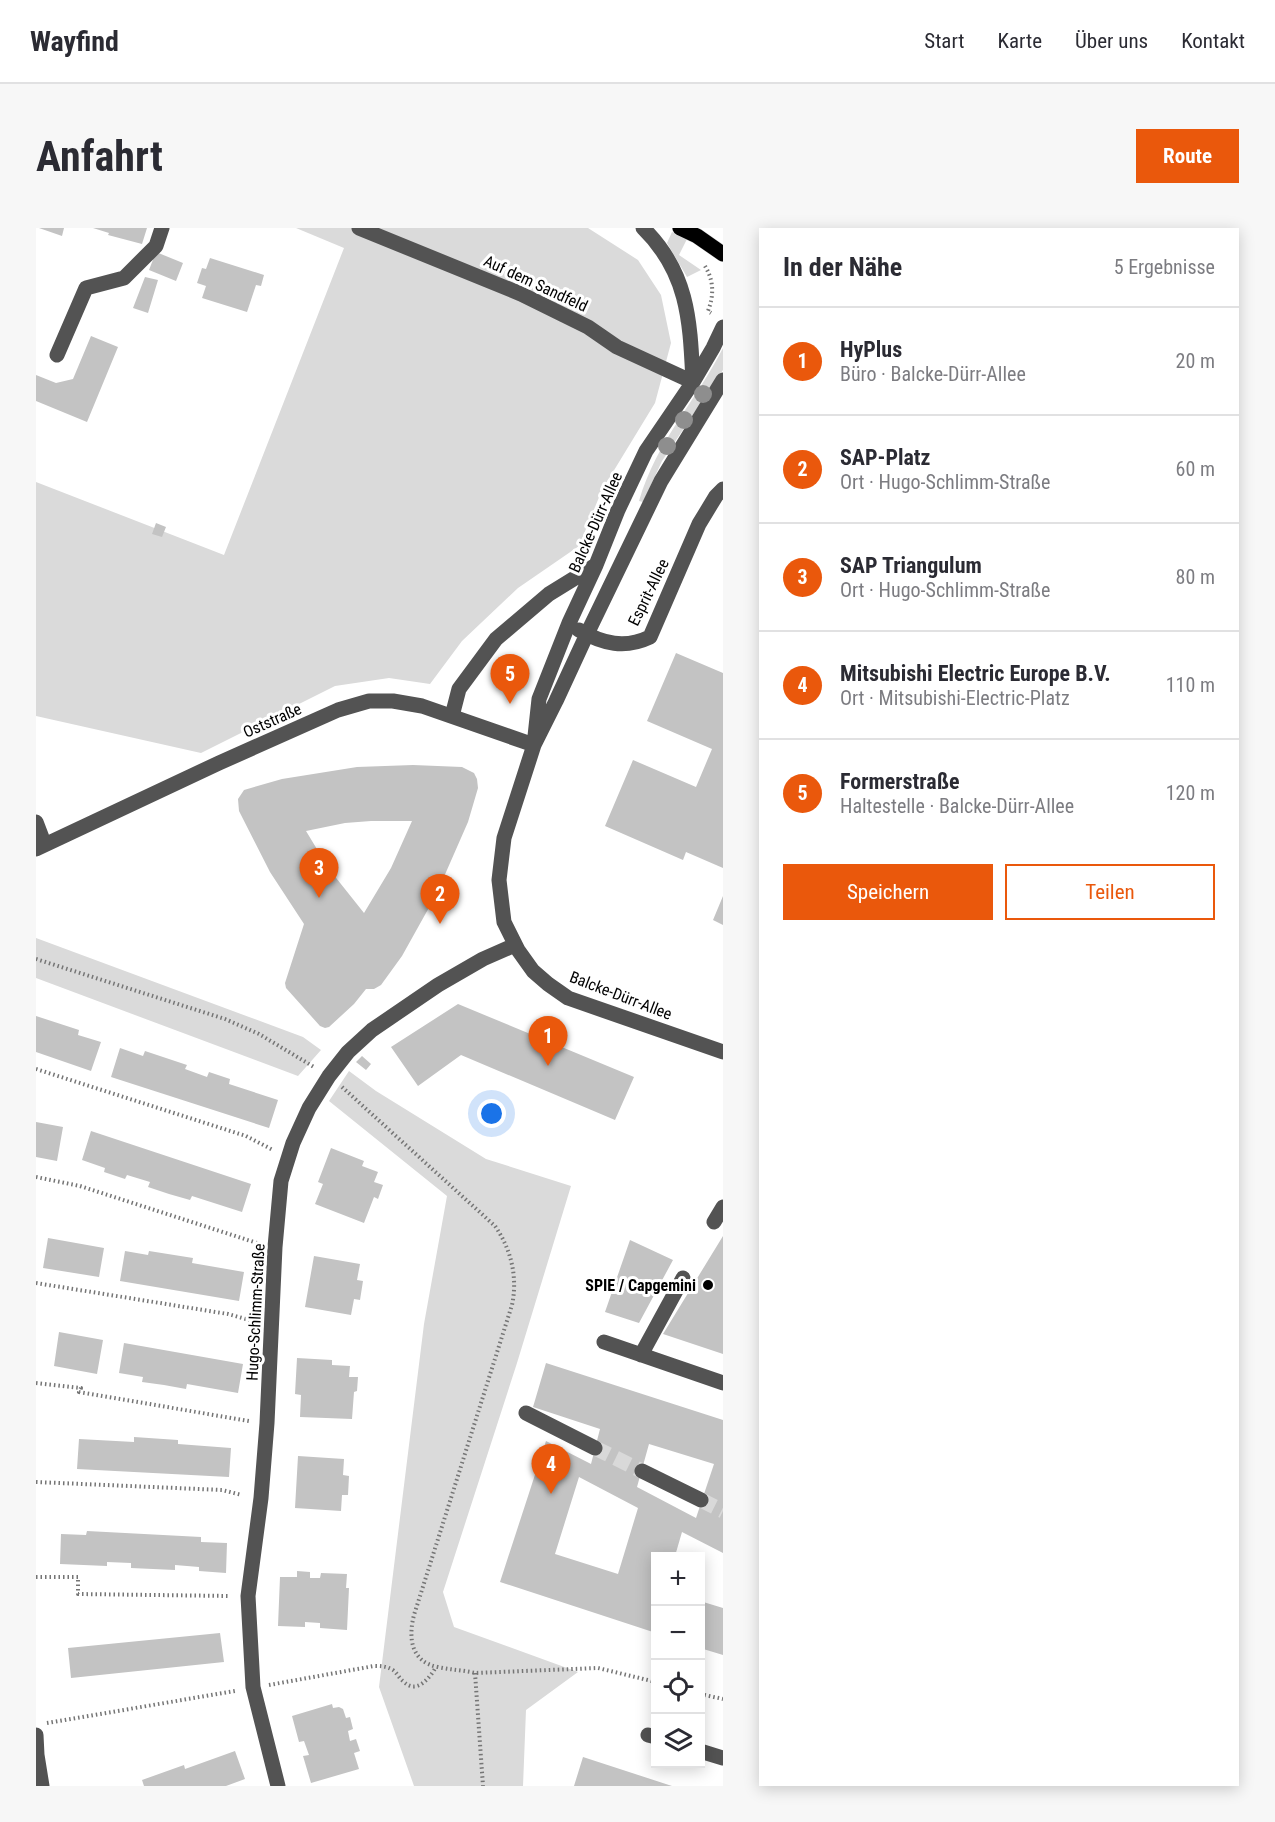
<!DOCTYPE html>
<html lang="de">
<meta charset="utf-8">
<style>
body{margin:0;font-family:"Roboto Condensed",sans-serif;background:#f7f7f7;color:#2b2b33}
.controls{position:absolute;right:18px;bottom:18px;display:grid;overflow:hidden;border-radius:0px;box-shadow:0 3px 15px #0003}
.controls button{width:54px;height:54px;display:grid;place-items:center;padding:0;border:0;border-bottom:2px solid #e1e1e2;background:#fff;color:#2b2b33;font:30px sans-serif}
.you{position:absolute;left:456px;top:886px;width:21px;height:21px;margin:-15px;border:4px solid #fff;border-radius:50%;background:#1a73e8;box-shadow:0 0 0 9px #1a73e833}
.badge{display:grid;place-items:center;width:39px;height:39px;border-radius:50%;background:#ea580c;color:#fff;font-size:20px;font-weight:700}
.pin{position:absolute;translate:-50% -50px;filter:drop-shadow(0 2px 3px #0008)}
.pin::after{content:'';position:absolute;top:32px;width:21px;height:18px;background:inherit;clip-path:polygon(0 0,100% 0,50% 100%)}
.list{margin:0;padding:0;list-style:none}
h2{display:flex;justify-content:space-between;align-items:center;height:78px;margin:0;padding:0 24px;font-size:26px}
h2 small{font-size:20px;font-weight:400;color:#7c7c81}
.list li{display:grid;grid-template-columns:39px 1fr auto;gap:18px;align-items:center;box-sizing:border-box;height:108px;padding:0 24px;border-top:2px solid #e1e1e2}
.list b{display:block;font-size:22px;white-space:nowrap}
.list p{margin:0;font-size:20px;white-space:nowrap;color:#7c7c81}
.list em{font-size:20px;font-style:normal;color:#7c7c81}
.actions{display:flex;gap:12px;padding:18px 24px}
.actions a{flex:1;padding:14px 0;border:2px solid #ea580c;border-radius:0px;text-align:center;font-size:21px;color:#ea580c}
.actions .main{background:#ea580c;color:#fff}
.icon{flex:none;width:33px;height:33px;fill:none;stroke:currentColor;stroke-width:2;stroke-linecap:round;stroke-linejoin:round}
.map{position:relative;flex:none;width:687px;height:1558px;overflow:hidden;border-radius:0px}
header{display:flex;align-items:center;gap:36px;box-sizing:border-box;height:84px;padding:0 30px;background:#fff;border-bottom:2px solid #e1e1e2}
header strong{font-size:28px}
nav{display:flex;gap:33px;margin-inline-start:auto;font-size:21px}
.intro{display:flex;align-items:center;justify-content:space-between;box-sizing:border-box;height:144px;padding:0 36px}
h1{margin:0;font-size:42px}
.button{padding:15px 27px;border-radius:0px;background:#ea580c;color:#fff;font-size:21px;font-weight:700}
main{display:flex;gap:36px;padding:0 36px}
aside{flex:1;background:#fff;border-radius:0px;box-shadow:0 3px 15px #0003}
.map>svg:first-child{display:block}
</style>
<header>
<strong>Wayfind</strong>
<nav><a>Start</a><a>Karte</a><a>Über uns</a><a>Kontakt</a></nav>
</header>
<div class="intro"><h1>Anfahrt</h1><a class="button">Route</a></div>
<main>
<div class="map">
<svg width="687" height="1558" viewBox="0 0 687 1558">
<rect width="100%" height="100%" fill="#fff"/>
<path fill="#dadada" d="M260,0h292l50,32 23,35 10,48 -16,60 -53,87 -23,56 -61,42 -56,53 -32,43 -41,-6 -54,8 -134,67 -165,-37v-234l188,73 120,-307z
M636,4l15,7 -8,16 22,15 -14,7 -20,-34z
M687,120v22l-61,91 -19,41 -4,-1c18,-61 56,-98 84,-153z
M0,710l267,99 18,13 -23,26 -262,-98z
M313,843l27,20 110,68 85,27 -54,177 -74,229 11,35 124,45 -52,38 -3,76h-109l-35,-99 45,-363 23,-128 -118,-95z"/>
<path fill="#c3c3c3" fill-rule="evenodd" d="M3,0h25l-2,8z
M57,0h54l-5,16 -34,-9 1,-2z
M120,24l27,11 -7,18 -27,-11z
M174,30l54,17 -3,11 -5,-1 -9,27 -45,-14 4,-12 -9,-3 5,-15 4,1z
M109,49l13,3 -10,33 -15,-5z
M55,108l27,11 -31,75 -51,-21v-26l20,8 17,-4z
M120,295l10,4 -4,10 -10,-3z
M640,425l47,20v195l-37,-16 -3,8 -78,-34 28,-66 63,27 16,-38 -65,-28z
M377,537l49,2 12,6 3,6 1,9 -10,34 -32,73 -34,61 -21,29 -7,4h-8l-12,15 -25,23 -4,1 -5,-2 -34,-38 -1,-5 19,-59 -34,-52 -31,-61 -1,-12 6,-9 38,-11 75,-12zM335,593h41l-21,47 -27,45 -35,-44 -23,-38 39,-8z
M687,668v29l-10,-5z
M422,776l176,73 -19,43 -154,-65 -43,31 -27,-39z
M0,788l43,14 -1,5 23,7 -10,29 -55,-19z
M84,820l23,8 2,-5 42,14 -2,4 22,8 2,-5 21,7 -1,5 49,16 -9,28 -158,-51z
M326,828l9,8 -5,6 -10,-8z
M0,894l27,5 -6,34 -21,-4z
M55,903l160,53 -9,28 -50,-16 -2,4 -21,-6 -21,-7 2,-5 -23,-7 -2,4 -21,-7 1,-4 -23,-8z
M295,920l33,13 -2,5 16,6 -4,10 9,3 -5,14 -4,-2 -10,26 -49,-19 8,-20 -5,-2z
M687,1008v118l-60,-20z
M12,1010l56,10 -5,29 -56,-9z
M594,1012l43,20 -34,63 -34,-11z
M89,1023l23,4 1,-4 44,7 -1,5 52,9 -5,29 -119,-20z
M278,1028l46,8 -3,16 6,1 -3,19 -6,-1 -3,16 -46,-8z
M23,1104l44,8 -6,34 -43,-8z
M88,1115l119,21 -5,29 -51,-9 -1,5 -22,-4 -22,-3 1,-5 -24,-4z
M261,1130l35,2v5l18,1 -1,11h9l-1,14 -3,1 -2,27 -52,-2 1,-22 -6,-1z
M510,1135l177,57v133l-41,-21 -7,24h-19v77l-156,-51 46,-141 45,23 9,-35 -67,-22zM613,1216l65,20 -18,54 -59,-31zM543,1249l59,31 -20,66 -63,-20z
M98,1209l44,3v4l53,4 -2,29 -152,-8 2,-30 55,3z
M262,1228l46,3 -1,16 6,1 -1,19h-6l-1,16 -46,-3z
M51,1303l114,6v5l26,1 -1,30 -27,-2v-4l-24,-2v5l-44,-2v-5l-24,-1v4l-47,-2 1,-30 25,1z
M261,1343l13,1v6h10l1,-5 26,1 -1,14h3l-2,42 -27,-2v-5l-15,-1v5l-27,-1 2,-49h17z
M664,1373l23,7v47l-23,-7z
M184,1405l4,29 -153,16 -3,-30z
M296,1476l1,4 6,-1 4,2 3,9 4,-1 3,12 -5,2 2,10 6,-2 4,12 -6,2 5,16 -48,14 -8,-27 6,-1 -5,-14 -5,1 -7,-26z
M199,1523l10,28 -19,7h-82l-2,-6 42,-15 1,4z
M547,1529l89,29h-98z"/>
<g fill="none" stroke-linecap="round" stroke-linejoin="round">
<path stroke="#d9d9d9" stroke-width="15" stroke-dasharray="15 8" stroke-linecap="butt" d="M559,1220l47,23
M665,1272l22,11"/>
<g stroke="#dbdbdb" stroke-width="16">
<path id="major" d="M644,0l17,8 26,18"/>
</g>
<path stroke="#757575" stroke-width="4" stroke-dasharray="1.5 3" stroke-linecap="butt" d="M669,38c9,15 9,29 3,45l3,2
M0,731l189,60 34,15 55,33
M0,841l210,67 27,14
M306,859l153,139c16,23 23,51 17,79l-98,310c-6,23 -3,47 24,52 13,3 25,3 37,6l123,-5 58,14
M0,949l44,9 177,57
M0,1055l192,31 25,7
M0,1155l45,5 -2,4 170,29
M0,1254l186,8 20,5
M0,1349h42v17l152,2
M439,1445l8,113
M233,1457l105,-19c7,0 12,0 19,4 4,3 6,8 10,11 13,14 26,-2 33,-14
M664,1466l23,5
M11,1495l188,-32"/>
<path stroke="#535353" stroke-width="15" d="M323,0l162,66 67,33 29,20 76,35
M607,0c46,45 47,94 50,154
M21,127l29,-67 38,-10 32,-32 6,-18
M687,152l-62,101 -74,153 -31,67 -22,44 -30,93 -5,42 5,42 14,28 15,21 15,13 20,14 155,54
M543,402c24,14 46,19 71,7l49,-113 17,-28 7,-7
M416,488l7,-27 37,-50 53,-45 47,-29
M499,508l4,-37 30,-76 27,-58 22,-55 28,-59 47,-69 20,-34 10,-21
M0,594l8,21
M0,621l183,-86 119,-53 31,-9h24l29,5 112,39
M678,994l9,-15
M568,1114l119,41
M605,1127l42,-77
M490,1185l69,35
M606,1243l59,29
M0,1507l1,20 5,31
M612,1507l8,2
M664,1523l23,7
M242,1558l-25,-99 -5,-91 13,-98 6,-75 8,-176 6,-66 12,-38 16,-35 20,-32 19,-24 24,-22 66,-45 45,-26 32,-14"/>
<use href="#major" stroke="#000" stroke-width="15"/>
</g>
<g fill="#8e8e8e">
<circle cx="667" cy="166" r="9"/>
<circle cx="648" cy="192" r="9"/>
<circle cx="631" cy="218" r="9"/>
</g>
<circle fill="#000" stroke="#fff" stroke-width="2" cx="672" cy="1057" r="6"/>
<g text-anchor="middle" stroke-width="6" stroke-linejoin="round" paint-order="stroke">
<g font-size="16" fill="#000" stroke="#fff">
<text transform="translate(500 55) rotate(25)" y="6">Auf dem Sandfeld</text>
<text transform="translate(559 294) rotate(-66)" y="6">Balcke-Dürr-Allee</text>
<text transform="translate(612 364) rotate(-64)" y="6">Esprit-Allee</text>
<text transform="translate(236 492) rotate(-24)" y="6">Oststraße</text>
<text transform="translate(585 767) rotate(21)" y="6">Balcke-Dürr-Allee</text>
<text transform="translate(219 1084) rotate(-87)" y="6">Hugo-Schlimm-Straße</text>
</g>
<g font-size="16" font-weight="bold" fill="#000" stroke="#fff" text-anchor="end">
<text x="660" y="1063">SPIE / Capgemini</text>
</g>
</g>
</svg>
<div class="controls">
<button>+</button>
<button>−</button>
<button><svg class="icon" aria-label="locate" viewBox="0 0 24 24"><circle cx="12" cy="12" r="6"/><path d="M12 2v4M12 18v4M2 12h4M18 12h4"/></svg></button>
<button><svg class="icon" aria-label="layers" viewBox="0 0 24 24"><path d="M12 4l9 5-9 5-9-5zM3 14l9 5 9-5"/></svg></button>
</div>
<div class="you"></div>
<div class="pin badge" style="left:512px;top:838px">1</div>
<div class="pin badge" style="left:404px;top:696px">2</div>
<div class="pin badge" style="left:283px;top:670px">3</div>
<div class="pin badge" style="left:515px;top:1266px">4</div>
<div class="pin badge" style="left:474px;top:476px">5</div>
</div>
<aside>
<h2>In der Nähe<small>5 Ergebnisse</small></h2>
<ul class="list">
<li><span class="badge">1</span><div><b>HyPlus</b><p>Büro · Balcke-Dürr-Allee</p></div><em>20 m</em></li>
<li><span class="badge">2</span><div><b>SAP-Platz</b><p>Ort · Hugo-Schlimm-Straße</p></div><em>60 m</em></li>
<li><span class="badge">3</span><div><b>SAP Triangulum</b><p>Ort · Hugo-Schlimm-Straße</p></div><em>80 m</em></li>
<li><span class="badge">4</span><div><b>Mitsubishi Electric Europe B.V.</b><p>Ort · Mitsubishi-Electric-Platz</p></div><em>110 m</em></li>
<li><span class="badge">5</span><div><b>Formerstraße</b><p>Haltestelle · Balcke-Dürr-Allee</p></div><em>120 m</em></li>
</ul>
<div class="actions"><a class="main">Speichern</a><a>Teilen</a></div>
</aside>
</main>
